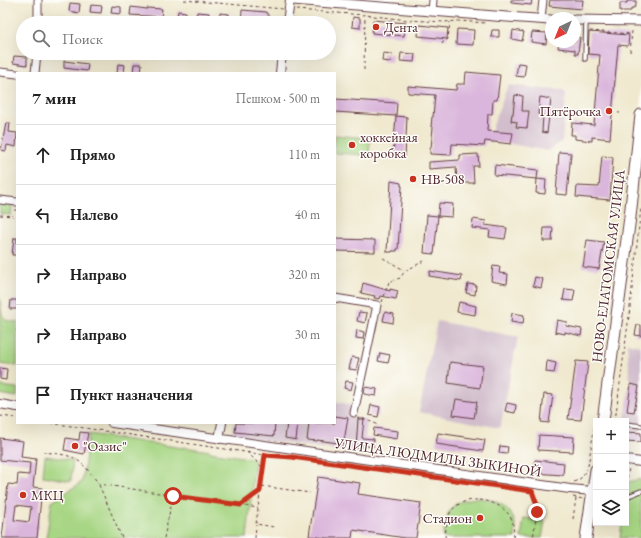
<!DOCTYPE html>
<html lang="ru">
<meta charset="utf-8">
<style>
body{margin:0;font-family:"EB Garamond",serif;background:#f2f2f2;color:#222}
.controls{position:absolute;right:12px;bottom:12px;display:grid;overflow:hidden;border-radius:0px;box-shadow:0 4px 16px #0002}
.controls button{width:36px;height:36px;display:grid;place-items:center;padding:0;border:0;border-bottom:1px solid #e0e0e0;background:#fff;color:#222;font:20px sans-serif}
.compass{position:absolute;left:545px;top:12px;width:36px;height:36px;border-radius:50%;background:#fff;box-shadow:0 4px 16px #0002;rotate:223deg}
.stop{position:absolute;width:12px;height:12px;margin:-9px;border:3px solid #c8321e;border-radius:50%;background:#fff}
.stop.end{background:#c8321e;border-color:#fff;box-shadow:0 1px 4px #0008}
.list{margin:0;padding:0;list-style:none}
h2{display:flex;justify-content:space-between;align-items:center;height:52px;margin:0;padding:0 16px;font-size:17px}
h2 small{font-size:13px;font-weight:400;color:#767676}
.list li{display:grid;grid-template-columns:26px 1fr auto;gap:12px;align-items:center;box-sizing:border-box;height:60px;padding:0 16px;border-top:1px solid #e0e0e0}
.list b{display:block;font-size:15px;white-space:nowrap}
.list em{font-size:13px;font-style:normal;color:#767676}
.icon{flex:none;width:22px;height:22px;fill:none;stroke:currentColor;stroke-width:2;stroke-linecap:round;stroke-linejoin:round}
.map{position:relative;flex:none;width:641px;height:538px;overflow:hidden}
.search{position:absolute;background:#fff;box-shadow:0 4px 16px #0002;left:16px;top:16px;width:320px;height:44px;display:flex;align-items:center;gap:10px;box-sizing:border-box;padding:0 14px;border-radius:22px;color:#767676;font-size:15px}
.panel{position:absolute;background:#fff;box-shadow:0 4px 16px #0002;left:16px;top:72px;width:320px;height:352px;border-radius:0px}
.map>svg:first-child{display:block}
</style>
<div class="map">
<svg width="641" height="538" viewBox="0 0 641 538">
<rect width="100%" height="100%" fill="#fdfcf7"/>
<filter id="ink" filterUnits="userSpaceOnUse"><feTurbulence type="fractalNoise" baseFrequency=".025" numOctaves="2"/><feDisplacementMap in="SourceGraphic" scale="8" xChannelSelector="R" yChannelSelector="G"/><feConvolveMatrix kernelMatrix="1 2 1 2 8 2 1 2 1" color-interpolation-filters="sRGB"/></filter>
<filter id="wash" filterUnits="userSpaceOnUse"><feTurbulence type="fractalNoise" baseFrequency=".012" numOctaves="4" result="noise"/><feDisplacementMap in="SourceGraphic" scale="16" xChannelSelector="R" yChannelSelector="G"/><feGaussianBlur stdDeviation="0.9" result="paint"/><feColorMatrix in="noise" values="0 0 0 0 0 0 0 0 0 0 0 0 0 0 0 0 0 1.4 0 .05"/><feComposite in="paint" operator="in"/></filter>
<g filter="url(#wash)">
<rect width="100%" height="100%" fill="#f0e9cf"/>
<path fill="#d1bdcc" d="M508,85l55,6 3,3 -4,47 -14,10 -37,-7 -21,-2 1,-11z
M437,321l81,16 -18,91 -81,-16z
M627,343l14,3v96l-15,-1v-20h-1l5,-39z
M335,401l16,4 -1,12 17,3 -4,34 -131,-18 1,-13h102z"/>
<path fill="#a7d684" stroke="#787a58" d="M335,135l33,3 2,4 -1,11 -4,2 -30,-2z
M0,202l11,2 1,3 -1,8 -11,-1z
M0,299c2,15 0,23 17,23v44l-17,-2z
M0,386l17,2v9l-17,-3z
M89,434l94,14v-1l27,4v1l45,7 -8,79h-201l6,-36 30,-20z
M45,456l28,4 -2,21 -28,-5z
M641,479v59h-21l2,-15h4v-24l2,-17z
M476,498c25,1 43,13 39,40h-72c3,-24 5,-37 33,-40z
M524,518l21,3 -3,17h-21z"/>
<g id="blocks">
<path fill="#dab6dc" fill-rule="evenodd" d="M511,0h21l-1,5 -20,-2z
M550,0h33l-1,9 -33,-3z
M627,1h9v4l-2,3h-3v3h-11v-8h7z
M70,3l10,1 -1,9 -10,-2z
M91,5l11,1 -1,7 -11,-1z
M112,6l9,1v7l-10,-1z
M131,7l16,2v-1l15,1 -1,8 -31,-2z
M242,10l24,2 6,8v3h-31z
M178,11l8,1 -1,11h-9z
M197,12l12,1 -1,9 -12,-2z
M220,13l9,1 -1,9 -9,-1z
M353,17l7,1v10l-8,-1z
M373,20l33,3 -2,13 -32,-3z
M419,25l29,3 -1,11 -29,-3z
M457,29l17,1 -1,15 -17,-1z
M492,30h7v7h-8z
M513,30l11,2 -2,9 -10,-2z
M532,32l15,1 -1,11 -15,-2z
M589,32l40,3 -1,11 -10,-1 -8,94 -18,-2v4l-17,-2v-4h-4l1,-12 22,2 6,-70 -12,-1z
M575,37h5l-2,17h-3v-4l-17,-2 1,-6h16z
M259,53h11l-1,7 -11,-1z
M383,53l9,1 -1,8 -9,-1z
M401,53l14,1 -1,8 -14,-1z
M14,56l13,1v8l-14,-2z
M64,61l24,3 -1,7 -23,-3z
M518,63l8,1 -2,13 -8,-1z
M118,64l7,1 -1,8h-7z
M134,64h8l-1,9h-8z
M466,72l34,3 -3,25h-4l-1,14h-4l-1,17 26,2 -2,11 -26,-3 -1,5 -32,-2 -1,11 -21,-1v-6h1l2,-21h-2l1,-10h1l2,-22 -27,-2v-7l48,4 1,-6h8z
M515,95l8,1 -1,15h7l-2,17 -11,-1 1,-5 -6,-1 1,-7h1z
M540,97l11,2 -4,34 -5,-1 1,-17 -5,-1z
M335,99l62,4 -1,13 -61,-4z
M396,116l11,1 -2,40 -12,-1z
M6,123h4l-1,9 8,1 -1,14 -9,-2 -1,6 -5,-1z
M559,152l12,1 -4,42 -11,-1z
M478,154l1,12h-6l1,17h-17l-1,-16 -27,2v-7l31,-2v-5z
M602,156l11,1 -3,43 -34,-3 1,-11 22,1z
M495,165l43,5 -1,9 -43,-4z
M537,179l9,1 -1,14 -9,-1z
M391,181l10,2v3h1l-4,63h-1v2h-5v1h-5z
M439,203l14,1 -1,13 -14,-1z
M427,215l11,1 -4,38 -10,-1z
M473,219l13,2 -1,4 22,3 -2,11 -16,-2 1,-7 -18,-2z
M544,228h9l-1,13h-9z
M14,238h3v17h-5z
M335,239l40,1v12l-40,-1z
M587,240l17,2 -5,27 -16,-2z
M493,266l7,1 -1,6 9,1 -1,10 -16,-3z
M430,271l32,5 -1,5 -32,-5z
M535,277l8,2 -2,9 -8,-2z
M363,283l27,8v-2l8,2 -2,8 -15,-3 -1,3 -6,-1 1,-2 -14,-3z
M468,284l8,1 -1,10 -9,-2z
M565,289l10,1 -2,11 -10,-1z
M11,300h6v9h-7z
M459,302l17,4 -1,9 -18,-3z
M359,312l8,1 -2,10 -8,-2z
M385,312l9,2 -1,9 -10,-2z
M512,313l12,2 -1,9 -12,-2z
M557,320l10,2 -1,4 16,3 -1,7 -16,-4v2l-10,-2z
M637,325h4v11l-6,-1z
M357,330l7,2 -1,7 -7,-1z
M380,353l10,2 -2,8 -10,-2z
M352,357l7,1 -3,12 -7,-1z
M547,361l9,2 -2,10 -8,-1z
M576,361l12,1 -7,58 -13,-1z
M450,362l33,4 -3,22 -32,-5z
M0,368l7,1 -1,11 -6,-1z
M346,381l7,1 -2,8 -7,-2z
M631,384l8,2 -5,26 -7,-1z
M365,387l12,2 -1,7 -12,-2z
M544,394l9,1 -4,28 -8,-1z
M456,399l21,3 -3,16 -21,-3z
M507,403l9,2 -1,8 -10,-2z
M371,405l9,2 -2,10 -9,-2z
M335,416l13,2 -5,29 -5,-1v-3l-21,-3v1l-10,-1 2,-17h26z
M358,419h6l-2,19 12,1 -1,8 -11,-2v3h-6z
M236,423h39l-1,13 -39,-4z
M287,423h11l-2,17 -11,-2z
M374,428l24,3 -1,8 -24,-4z
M80,432l8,1 -4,21 -20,-4 2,-12 13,2z
M626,432l15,1v9l-15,-1z
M438,433l47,7 -2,11 -47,-7z
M539,435l35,2 -1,15 -35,-2z
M0,438l23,3 -2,16 15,2 -3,28 9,1 -5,50h-35l6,-54 9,1 1,-11 11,1 1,-12 -30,-3zM16,505l15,2 -2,15 -15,-2z
M500,446l8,1 -1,7 -8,-1z
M535,460l29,3 -1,12 -29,-2z
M318,477l42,6 -2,11 63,9 -5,35h-11l-52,-8 -1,8h-26l-17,-2z"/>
</g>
</g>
<g filter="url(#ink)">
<use href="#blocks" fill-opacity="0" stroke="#633d44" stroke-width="1"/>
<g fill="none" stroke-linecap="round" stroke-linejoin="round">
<g stroke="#633d44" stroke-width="5.5">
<path id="service" d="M585,59l1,-38
M626,424l15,2
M626,497l15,-6"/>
</g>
<g stroke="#633d44" stroke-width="9">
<path id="minor" d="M432,11l1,-11
M541,19l2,-19
M38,23v-23
M0,72l17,2
M35,73l2,-20
M0,200l17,2
M335,298l42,7 -23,108"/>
</g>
<g stroke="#633d44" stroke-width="10">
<path id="tertiary" d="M287,23l3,-23
M280,73l2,-20
M0,404l17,3
M112,423l458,66 23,2
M219,439l3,-16
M626,460l15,2"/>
</g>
<g stroke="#633d44" stroke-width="11">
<path id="secondary" d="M293,0l214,17 44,3
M575,20l66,1"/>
</g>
<g stroke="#633d44" stroke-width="13">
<path id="primary" d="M603,421l27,-204 11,-102
M586,538l10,-68"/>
</g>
<path stroke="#633d44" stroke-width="1" stroke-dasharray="3 3" stroke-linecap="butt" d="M184,0l99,9
M296,10l69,5 43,5 36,2 15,-1 27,2
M575,29l5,1
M590,31l42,3
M442,44l1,-2 4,-2 1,-1 2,-17
M630,52l2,-21
M364,70l1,-54
M612,112l8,1
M14,210h3
M0,215l13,1
M383,258l21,12
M382,302l7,-20 11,-4 5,-7 19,-10
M0,416l17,2
M357,418l7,1 15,6
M615,421l14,-105 12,-108
M51,423l214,32 27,2 66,9
M43,452c9,1 20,2 29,5 11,5 20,18 27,27l159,24
M247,452l16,16
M265,455l-9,69 18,3
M588,466l7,-42
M574,482l6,-3 7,-10
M626,484l3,-16
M99,485l23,53
M262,486l48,7
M533,491l4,14v7l-4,26
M573,497l10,2
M241,505l19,-14
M573,519l3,-21
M164,538l9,-42
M255,538l1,-13
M445,538c1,-9 1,-19 6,-27 15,-19 52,-12 61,9 2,6 2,12 1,18"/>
<use href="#service" stroke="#fff" stroke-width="3.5"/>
<use href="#minor" stroke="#fff" stroke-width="7"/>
<use href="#tertiary" stroke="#fff" stroke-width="8"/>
<use href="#secondary" stroke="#fff" stroke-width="9"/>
<use href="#primary" stroke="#fff" stroke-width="11"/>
</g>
</g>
<g fill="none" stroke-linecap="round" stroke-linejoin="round" filter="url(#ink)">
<path stroke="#c8321e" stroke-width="5" d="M173,496l68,9 19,-14 5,-36 27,2 240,34 5,14v7"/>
</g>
<g fill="#c8321e" stroke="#fdfcf7" stroke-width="1.5">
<circle cx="376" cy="27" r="4"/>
<circle cx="609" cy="111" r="4"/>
<circle cx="352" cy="145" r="4"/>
<circle cx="413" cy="179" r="4"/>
<circle cx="75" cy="446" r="4"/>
<circle cx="23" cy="495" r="4"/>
<circle cx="480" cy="518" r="4"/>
</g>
<g text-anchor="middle" stroke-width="3" stroke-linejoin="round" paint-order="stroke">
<g font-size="14" fill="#4a1f2b" stroke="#fdfcf7" text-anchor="start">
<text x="384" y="32">Дента</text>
<text x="601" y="116" text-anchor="end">Пятёрочка</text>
<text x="360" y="142">хоккейная<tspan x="360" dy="16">коробка</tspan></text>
<text x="421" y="184">НВ-508</text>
<text x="83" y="451">"Оазис"</text>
<text x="31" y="500">МКЦ</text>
<text x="472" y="523" text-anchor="end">Стадион</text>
</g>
<g font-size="14" fill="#4a1f2b" stroke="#fdfcf7">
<text transform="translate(608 266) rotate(-83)" y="5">НОВО-ЕЛАТОМСКАЯ УЛИЦА</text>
<text transform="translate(438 457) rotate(8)" y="5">УЛИЦА ЛЮДМИЛЫ ЗЫКИНОЙ</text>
</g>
</g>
</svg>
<div class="controls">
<button>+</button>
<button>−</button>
<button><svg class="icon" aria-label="layers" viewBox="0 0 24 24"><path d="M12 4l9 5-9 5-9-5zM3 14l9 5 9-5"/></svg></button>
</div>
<svg class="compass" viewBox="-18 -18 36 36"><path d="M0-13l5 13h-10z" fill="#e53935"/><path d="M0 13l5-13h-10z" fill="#767676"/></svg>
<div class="stop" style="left:173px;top:496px"></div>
<div class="stop end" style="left:537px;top:512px"></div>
<div class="search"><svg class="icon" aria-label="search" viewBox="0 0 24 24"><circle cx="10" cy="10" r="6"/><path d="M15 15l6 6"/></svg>Поиск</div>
<section class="panel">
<h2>7 мин<small>Пешком · 500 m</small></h2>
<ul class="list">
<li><svg class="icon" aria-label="ahead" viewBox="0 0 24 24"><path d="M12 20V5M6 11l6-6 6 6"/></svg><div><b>Прямо</b></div><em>110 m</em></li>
<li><svg class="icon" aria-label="left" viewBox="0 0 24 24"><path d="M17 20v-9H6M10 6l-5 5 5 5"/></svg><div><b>Налево</b></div><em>40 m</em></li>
<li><svg class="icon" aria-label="right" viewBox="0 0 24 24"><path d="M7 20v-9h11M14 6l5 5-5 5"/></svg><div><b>Направо</b></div><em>320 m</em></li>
<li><svg class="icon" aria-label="right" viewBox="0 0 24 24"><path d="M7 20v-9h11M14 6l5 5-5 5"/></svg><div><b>Направо</b></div><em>30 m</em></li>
<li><svg class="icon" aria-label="arrive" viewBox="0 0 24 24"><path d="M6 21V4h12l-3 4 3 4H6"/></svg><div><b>Пункт назначения</b></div></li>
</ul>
</section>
</div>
